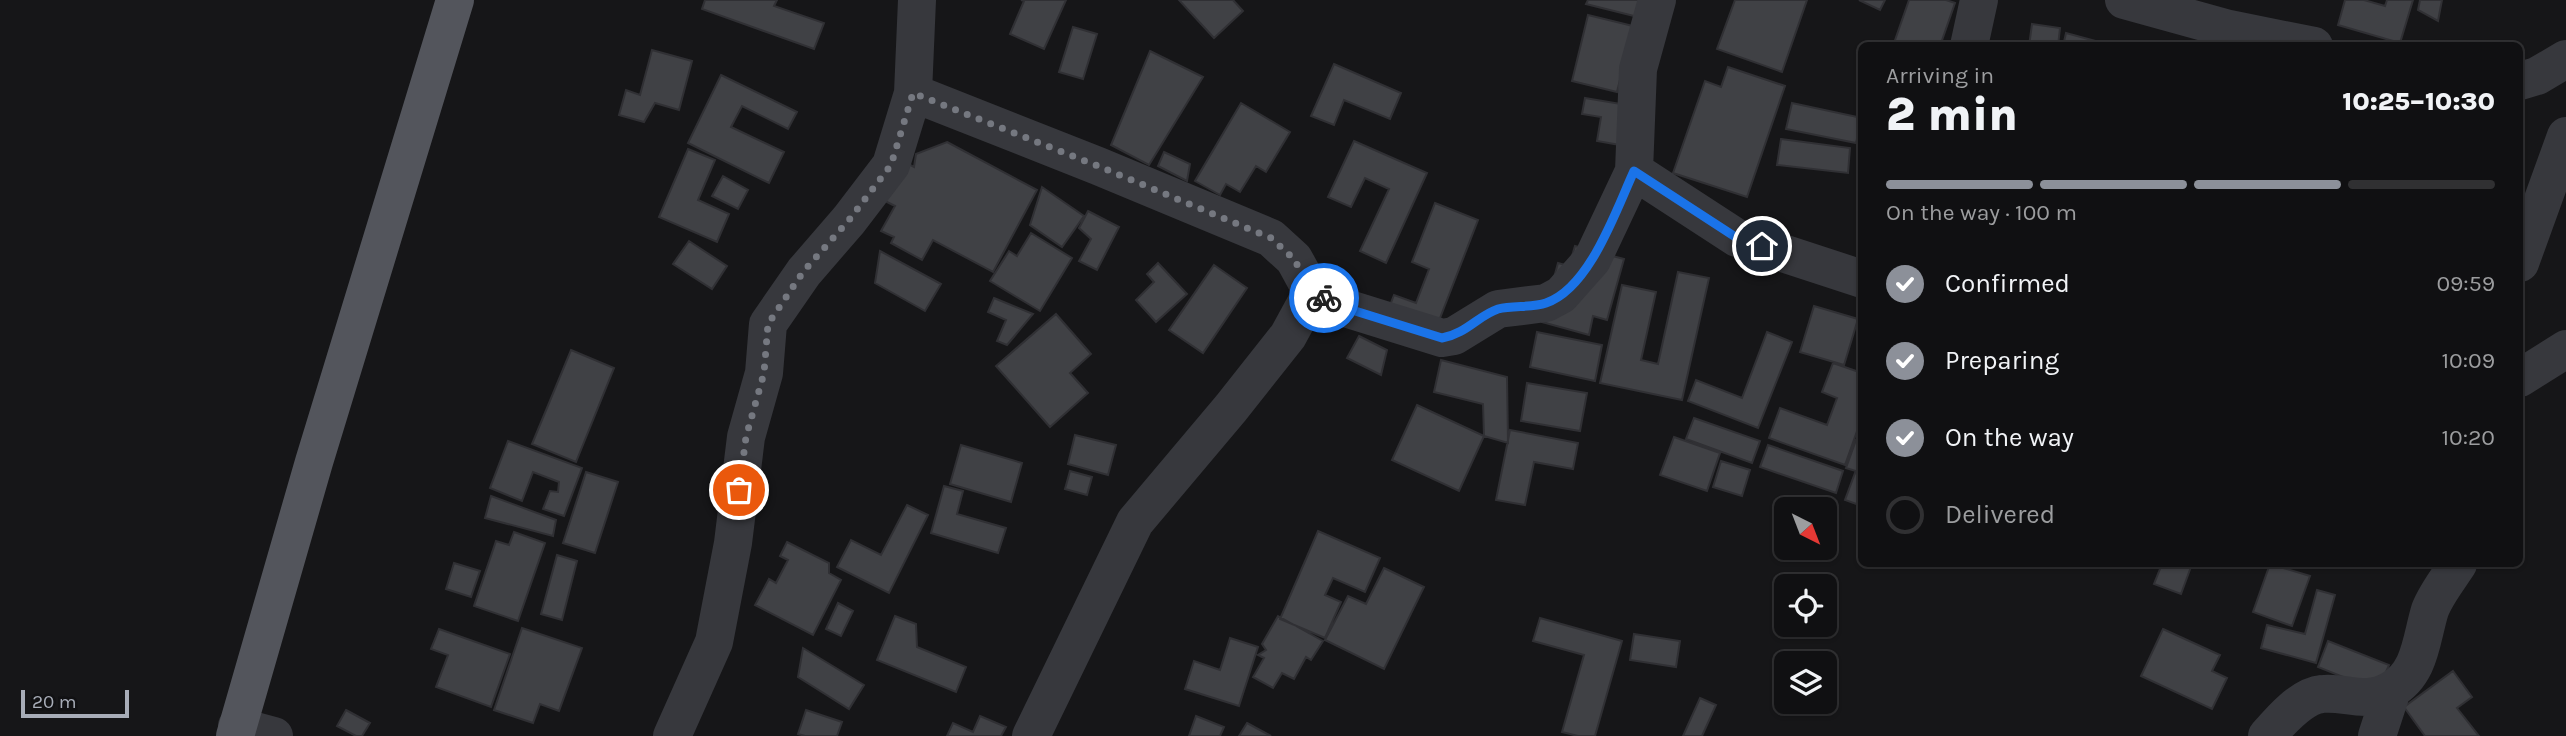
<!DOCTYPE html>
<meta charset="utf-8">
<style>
body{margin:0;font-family:Karla,sans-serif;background:#1e1e20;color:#f1f3f6;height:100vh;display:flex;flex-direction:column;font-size:26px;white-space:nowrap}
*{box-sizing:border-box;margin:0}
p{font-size:23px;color:#9c9d9f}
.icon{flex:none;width:38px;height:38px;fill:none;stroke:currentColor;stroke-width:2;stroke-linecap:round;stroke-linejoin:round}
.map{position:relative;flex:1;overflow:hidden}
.sheet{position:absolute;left:1858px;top:42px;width:665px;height:525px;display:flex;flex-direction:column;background:#101012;border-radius:10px;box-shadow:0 2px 5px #0004,0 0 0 2px #303032}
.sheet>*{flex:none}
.needle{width:46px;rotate:138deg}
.buttons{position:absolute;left:1774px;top:497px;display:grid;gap:14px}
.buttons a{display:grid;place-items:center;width:63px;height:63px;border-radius:10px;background:#101012;box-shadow:0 2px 5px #0004,0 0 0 2px #303032;font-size:35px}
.scale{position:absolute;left:21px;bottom:18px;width:108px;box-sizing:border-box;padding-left:7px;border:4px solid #a8adb8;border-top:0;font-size:19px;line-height:24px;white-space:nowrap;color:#a8adb8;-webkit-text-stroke:5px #111113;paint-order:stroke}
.pin{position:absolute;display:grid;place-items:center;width:60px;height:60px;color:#fff;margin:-30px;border:4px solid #fff;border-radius:50%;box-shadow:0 2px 7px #0007}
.courier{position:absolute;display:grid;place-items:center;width:70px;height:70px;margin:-35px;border:5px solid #1a73e8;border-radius:50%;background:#fff;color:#222;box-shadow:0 2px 9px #0007}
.headline em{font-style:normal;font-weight:800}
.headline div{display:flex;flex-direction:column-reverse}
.headline{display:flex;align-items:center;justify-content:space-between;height:119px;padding:0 28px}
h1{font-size:46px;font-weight:800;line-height:52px}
.bar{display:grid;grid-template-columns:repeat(4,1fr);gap:10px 7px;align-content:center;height:84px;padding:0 28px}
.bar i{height:9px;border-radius:5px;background:#303032}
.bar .active{background:#8c9099}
.bar p{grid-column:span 4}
ol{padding:0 28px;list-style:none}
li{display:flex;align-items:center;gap:21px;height:77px}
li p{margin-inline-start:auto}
li .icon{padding:7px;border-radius:50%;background:#8c9099;color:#fff;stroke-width:4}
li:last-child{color:#9c9d9f}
li i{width:38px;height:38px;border:4px solid #303032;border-radius:50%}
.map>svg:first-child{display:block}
</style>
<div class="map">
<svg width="2566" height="736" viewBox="0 0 2566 736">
<rect width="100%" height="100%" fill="#161618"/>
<path fill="#404145" stroke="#303034" stroke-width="2" d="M705,0H777L774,6L824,23L814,49L702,9Z
M1021,0H1066L1044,49L1010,34L1024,1Z
M1179,0H1233L1243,11L1214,38Z
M1588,0H1643L1638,17L1586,4Z
M1735,0H1807L1782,72L1717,49Z
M1859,0H1885L1880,10Z
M1909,0H1946L1955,3L1940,46H1893Z
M2345,0H2364L2385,6L2387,0H2413L2400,43L2338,25Z
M2420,0H2442L2438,21L2418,10Z
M1588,15L1633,26L1617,92L1572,81Z
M2032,24L2060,28L2058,46H2029Z
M1073,27L1097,34L1083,79L1059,72Z
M2066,33L2114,46H2063Z
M652,50L692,61L679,110L655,103L644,122L619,115L626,90L640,95Z
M1150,51L1203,77L1149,165L1111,145Z
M1334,64L1401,93L1390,119L1344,100L1334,125L1311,116Z
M1728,67L1785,86L1747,197L1673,173L1705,81L1721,87Z
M721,75L797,112L788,129L742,106L731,127L784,152L769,183L688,143Z
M1585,98L1627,105L1620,145L1597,141L1601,117L1582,114Z
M1241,103L1290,132L1266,172L1256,166L1240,192L1226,184L1220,195L1195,181Z
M1792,103L1862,118L1856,143L1786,129Z
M1781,139L1850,148L1848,173L1777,165Z
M1354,141L1427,173L1386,263L1360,251L1389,189L1365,178L1351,207L1328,197Z
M947,142L1037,190L993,272L933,240L922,260L891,243L894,237L881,231L895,206L879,198L899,159L914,167L916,154Z
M688,149L715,160L698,200L729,214L717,242L659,217Z
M1164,152L1190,164L1187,181L1158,166Z
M723,176L748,190L738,209L712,196Z
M1042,187L1084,216L1062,247L1030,225Z
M1435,203L1478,220L1435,331L1387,313L1394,295L1416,303L1429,269L1412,262Z
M1088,211L1119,227L1097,270L1079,261L1091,239L1079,228Z
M1031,233L1072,258L1040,311L990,281L1009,251L1017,256Z
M689,241L727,266L712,289L673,264Z
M1575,246L1624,259L1607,320L1593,316L1589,335L1542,322L1558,263L1569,266Z
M880,251L941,284L925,311L875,283Z
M1158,263L1187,294L1156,322L1136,300L1154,282L1147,274Z
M1214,265L1247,288L1203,353L1169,330Z
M1678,272L1709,278L1682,400L1600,383L1622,285L1656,292L1641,360L1658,364Z
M994,298L1033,314L1007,345L997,341L1006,320L988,312Z
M1814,306L1858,319L1844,365L1800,352Z
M1056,314L1091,354L1070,373L1088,393L1050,427L996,366Z
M1537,332L1602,345L1595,381L1530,367Z
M1767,332L1792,342L1758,428L1688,401L1696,380L1742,398Z
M1359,336L1387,350L1381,375L1347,358Z
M571,350L614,368L576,462L532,444Z
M1441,360L1507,377L1508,443L1484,436L1483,404L1434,392Z
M1833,363L1862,373V417L1845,465L1769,438L1780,408L1827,425L1837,398L1822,392Z
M1527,383L1587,393L1580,431L1521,421Z
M1417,405L1484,436L1459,491L1392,460Z
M1694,418L1760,441L1752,463L1686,439Z
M1510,430L1578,443L1573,469L1534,462L1525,505L1496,500Z
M1075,435L1116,445L1108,475L1068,464Z
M1674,437L1720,453L1707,491L1660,475Z
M1856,440L1862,442V473L1846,468Z
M508,441L582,468L564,516L543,509L550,491L558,492L559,482L533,472L522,501L490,488Z
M961,445L1022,463L1011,502L950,484Z
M1768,445L1843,471L1836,493L1760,467Z
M1721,461L1750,470L1742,496L1713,487Z
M1070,471L1092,477L1087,495L1065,489Z
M586,472L618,482L595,553L563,543Z
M1855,473L1862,475V506L1845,500Z
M944,486L963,491L957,514L1006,528L998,553L931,533Z
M491,496L556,520L553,536L485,518Z
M907,505L928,515L889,593L837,567L851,540L881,555Z
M1318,531L1380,558L1365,592L1333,578L1325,595L1341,602L1325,638L1280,619Z
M514,532L545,543L518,621L474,606L496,541L509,545Z
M787,542L829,563V573L841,580L813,635L755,605L769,579L776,583L788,560L780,556Z
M557,555L577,561L562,620L541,614Z
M454,563L480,571L471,597L446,589Z
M2162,564H2192L2181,594L2154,584Z
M2270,564L2310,576L2292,626L2253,612Z
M1384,568L1424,587L1384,669L1325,640L1348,596L1366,604Z
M2317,590L2335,595L2316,663L2261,648L2267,625L2305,634Z
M838,603L853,611L841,636L826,629Z
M895,616L916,624L917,647L966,667L956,692L877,660Z
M1278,616L1323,641L1311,660L1306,657L1294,679L1282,673L1273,688L1253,677L1264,658L1258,655L1266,650L1262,644Z
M1540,618L1622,641L1595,736H1578L1562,732L1584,655L1533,641Z
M522,628L582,648L559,711L540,704L533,723L494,710Z
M439,629L510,654L491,707L436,687L448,655L431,649Z
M2163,629L2220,655L2212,671L2227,678L2212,709L2141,676Z
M1634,634L1680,641L1676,667L1630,660Z
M1230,638L1258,647L1239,706L1185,689L1194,661L1220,670Z
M2328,641L2389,665L2378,691L2318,667Z
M803,648L864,685L849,709L798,677Z
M2453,671L2472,697L2457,708L2479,736H2425L2404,707Z
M1700,698L1716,705L1702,736H1683Z
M346,710L370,723L362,736H356L337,726Z
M806,710L842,722L837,736H805L798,734Z
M980,716L1006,727L1001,736H947L953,723L973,732Z
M1196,716L1224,727L1220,736H1189Z
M1247,723L1271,736H1239Z"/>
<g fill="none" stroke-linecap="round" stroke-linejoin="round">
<path stroke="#37383d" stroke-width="38" d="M2124,0L2229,29L2314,46
M1969,46L1979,0
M2520,81L2537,76L2566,59
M913,93L917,0
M1634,171L1737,238L1862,279
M2520,263L2566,136
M2520,378L2566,349
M237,726L274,736
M672,736L714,642L733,543L746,437L764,373L768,324L804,272L849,220L891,165L913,93L1098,166L1271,238L1294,259L1312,292L1339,306L1442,338L1454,336L1498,309L1546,303L1561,295L1592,260L1634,171L1638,69L1657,0
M1031,736L1135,522L1231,408L1288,336L1312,292
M2267,736C2280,721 2301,696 2322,694C2345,691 2365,705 2391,690C2421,673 2421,639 2430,610C2436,594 2449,578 2458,564
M2377,736L2392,690"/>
<path stroke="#53555c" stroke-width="38" d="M235,736L314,462L455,0"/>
</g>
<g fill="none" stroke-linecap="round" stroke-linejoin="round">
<path stroke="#757880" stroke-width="7" stroke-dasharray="0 12.6" d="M739,490L746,437L764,373L768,324L803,272L849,220L891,165L913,93L1098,166L1271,238L1294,259L1312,292L1324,298"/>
<path stroke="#1a73e8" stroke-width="9" d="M1324,298L1339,306L1442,338C1466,334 1479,315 1498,309C1513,305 1532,308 1546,303C1590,288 1616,210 1634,171L1737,238L1762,246"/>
</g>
</svg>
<div class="buttons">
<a><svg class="needle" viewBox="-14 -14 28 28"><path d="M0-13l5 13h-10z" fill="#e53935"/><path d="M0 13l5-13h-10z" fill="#9c9d9f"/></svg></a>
<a><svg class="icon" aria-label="locate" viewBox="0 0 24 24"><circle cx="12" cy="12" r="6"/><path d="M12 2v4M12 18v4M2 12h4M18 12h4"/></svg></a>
<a><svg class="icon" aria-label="layers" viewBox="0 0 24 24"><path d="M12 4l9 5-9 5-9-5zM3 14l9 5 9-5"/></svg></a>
</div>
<div class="scale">20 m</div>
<div class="pin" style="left:739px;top:490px;background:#ea580c"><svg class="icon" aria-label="bag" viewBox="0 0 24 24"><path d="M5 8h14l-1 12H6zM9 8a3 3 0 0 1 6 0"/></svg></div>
<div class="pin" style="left:1762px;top:246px;background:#1f2937"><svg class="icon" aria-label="home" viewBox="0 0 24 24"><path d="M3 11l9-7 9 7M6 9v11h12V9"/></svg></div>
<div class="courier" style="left:1324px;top:298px"><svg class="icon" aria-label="bike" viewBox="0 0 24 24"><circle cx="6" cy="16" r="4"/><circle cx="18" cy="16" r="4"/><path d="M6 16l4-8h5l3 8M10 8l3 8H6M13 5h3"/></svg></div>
<section class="sheet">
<div class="headline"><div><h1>2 min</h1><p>Arriving in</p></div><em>10:25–10:30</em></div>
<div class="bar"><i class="active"></i><i class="active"></i><i class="active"></i><i></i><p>On the way · 100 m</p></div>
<ol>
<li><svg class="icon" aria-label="check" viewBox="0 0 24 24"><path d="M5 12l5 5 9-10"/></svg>Confirmed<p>09:59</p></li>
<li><svg class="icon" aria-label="check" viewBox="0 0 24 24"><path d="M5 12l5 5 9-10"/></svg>Preparing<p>10:09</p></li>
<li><svg class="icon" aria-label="check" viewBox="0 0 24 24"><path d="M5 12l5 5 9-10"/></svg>On the way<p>10:20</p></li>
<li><i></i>Delivered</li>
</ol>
</section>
</div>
